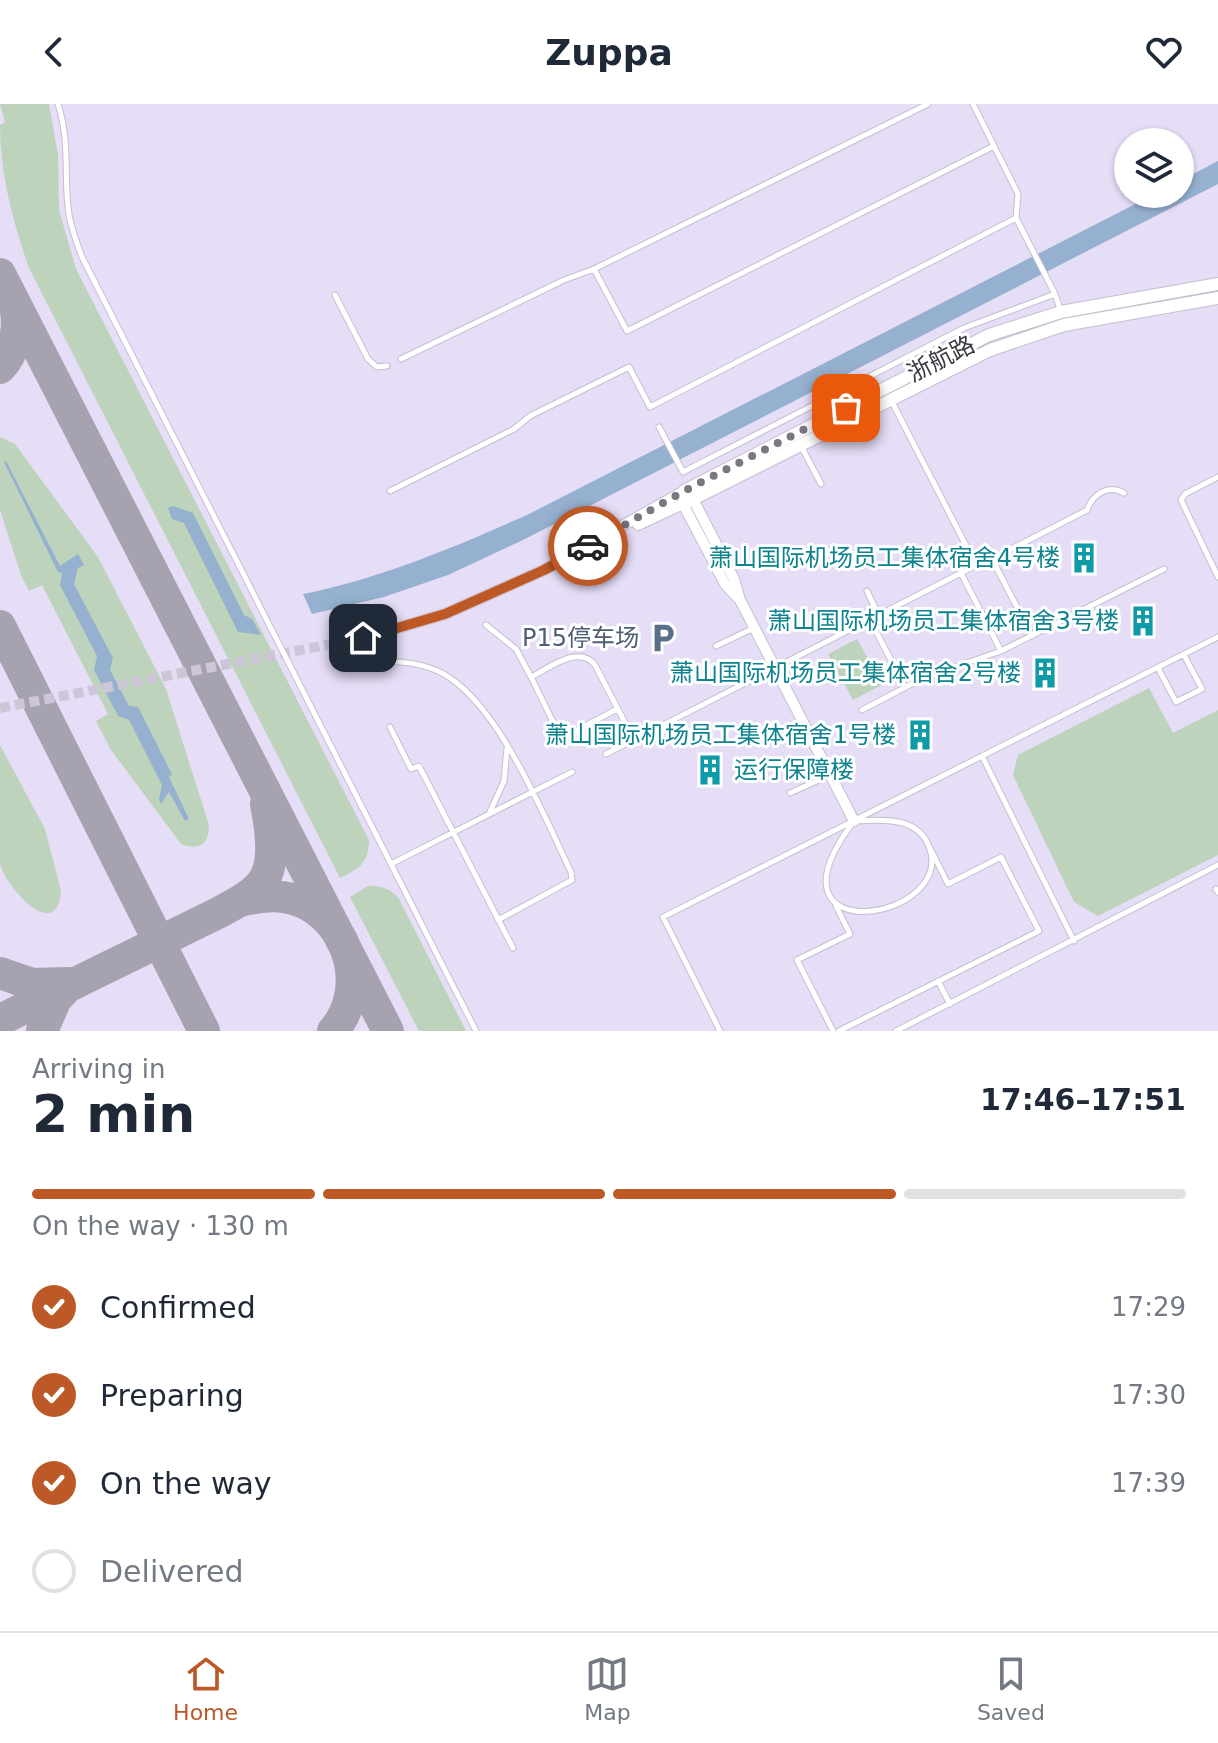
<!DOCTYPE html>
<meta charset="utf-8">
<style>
body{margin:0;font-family:"DejaVu Sans","Noto Sans SC",sans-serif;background:#f6f6f7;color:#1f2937;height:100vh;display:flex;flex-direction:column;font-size:30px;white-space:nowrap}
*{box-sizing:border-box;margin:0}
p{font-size:26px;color:#747a83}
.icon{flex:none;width:44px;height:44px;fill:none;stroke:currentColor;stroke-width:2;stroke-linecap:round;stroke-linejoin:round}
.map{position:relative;height:927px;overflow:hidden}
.side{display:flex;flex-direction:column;background:#fff;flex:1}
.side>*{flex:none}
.fabs{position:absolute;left:1114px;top:24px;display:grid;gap:16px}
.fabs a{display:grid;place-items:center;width:80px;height:80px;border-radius:50%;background:#fff;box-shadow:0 2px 6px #0004;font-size:40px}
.pin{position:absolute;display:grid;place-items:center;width:68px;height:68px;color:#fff;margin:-34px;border-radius:16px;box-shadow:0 4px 12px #0006}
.courier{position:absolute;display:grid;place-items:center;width:80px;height:80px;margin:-40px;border:6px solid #bd5827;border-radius:50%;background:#fff;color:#222;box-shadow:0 2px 10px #0007}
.headline em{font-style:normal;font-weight:700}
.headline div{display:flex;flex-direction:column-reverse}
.headline{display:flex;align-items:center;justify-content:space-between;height:136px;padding:0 32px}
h1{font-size:52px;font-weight:700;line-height:60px}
.bar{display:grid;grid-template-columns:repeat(4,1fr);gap:12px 8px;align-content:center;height:96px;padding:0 32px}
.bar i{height:10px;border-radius:6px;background:#e0e1e3}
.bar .current{background:#bd5827}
.bar p{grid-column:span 4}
ol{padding:0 32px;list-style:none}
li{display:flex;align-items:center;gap:24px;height:88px}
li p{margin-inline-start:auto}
li .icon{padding:8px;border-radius:50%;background:#bd5827;color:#fff;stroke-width:4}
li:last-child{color:#747a83}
li i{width:44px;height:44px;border:4px solid #e0e1e3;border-radius:50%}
header{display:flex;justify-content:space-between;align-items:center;height:104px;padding:0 32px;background:#fff;font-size:36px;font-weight:700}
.dock{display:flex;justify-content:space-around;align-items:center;height:112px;border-top:2px solid #e0e1e3;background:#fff;font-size:22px;color:#747a83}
.dock a{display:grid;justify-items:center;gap:4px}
.dock .current{color:#bd5827}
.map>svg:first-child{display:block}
</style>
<header><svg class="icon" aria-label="back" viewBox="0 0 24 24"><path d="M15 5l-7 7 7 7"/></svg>Zuppa<svg class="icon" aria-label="heart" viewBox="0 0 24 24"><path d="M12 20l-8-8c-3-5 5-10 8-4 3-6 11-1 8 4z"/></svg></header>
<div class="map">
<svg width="1218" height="927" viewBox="0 0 1218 927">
<rect width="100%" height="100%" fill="#f0eafc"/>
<path fill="#e6ddf6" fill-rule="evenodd" d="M0,0H1218V927H0ZM1128,38H1180V90H1128Z"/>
<path fill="#bdd3bb" d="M0,0H49L58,51L59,106L76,165L369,736C369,759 359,765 340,774L29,164C13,118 0,70 0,21L5,18Z
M0,333L15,340L98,453L166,585L208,718C212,738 199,748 181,740L111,646L96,617L108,610L42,481L29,487L21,471L0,406Z
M857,535L882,581L853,596L828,550Z
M1149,584L1173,629L1218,606V751L1098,812L1074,798L1013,671L1018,651Z
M0,641L45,725L61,787C57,841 5,782 0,760C0,751 0,738 0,729C0,699 0,670 0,641Z
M368,782C382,782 390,784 399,795L466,927H419L350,793Z"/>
<path fill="#96b1d0" d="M1218,57V80L523,436L448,471L384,493L312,510L303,490C382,474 455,443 529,410L1155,90H1180V77Z
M6,357L60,462L78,450L84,461L78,464L74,480L113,554L110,566L129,602L138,603L172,670L169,673L189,715L185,717L169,688L161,700L159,695L162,681L129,616L118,612L94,566L97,552L60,481L62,469L58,468L4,358Z
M173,402L193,409L244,511L252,515L261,531L238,528L184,419L172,415L168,404Z"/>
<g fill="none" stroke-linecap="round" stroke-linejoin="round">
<path stroke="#a6a2b0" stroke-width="32" d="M0,170L388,927
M0,264C15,249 20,223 15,202
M0,522L204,927
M240,797C254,794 268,791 283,793C345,802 373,881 333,927
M0,869L32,880L68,879
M0,916L220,808C236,799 258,789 266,772C275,753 270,720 266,700
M42,927L56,895L69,881"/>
<path stroke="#ccc6d6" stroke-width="10" stroke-dasharray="10 5" stroke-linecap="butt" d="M0,604L363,534"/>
<g stroke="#c5bfd0" stroke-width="7">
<path id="service" d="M58,0C71,41 63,72 69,111C72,126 77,140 82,153L476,927
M973,0L1018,90L1016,114
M594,165L627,227L994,42
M335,191L368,255L377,263L387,262
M401,255L564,176L594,165L928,0
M892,298L976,461L992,455L1032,532
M659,323L683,368L964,224L1055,190
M801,342L821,380
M1218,373L1185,390L1181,396L1218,473
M390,387L514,325L530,312L629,263L650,303L1016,114L1055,190L1061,208
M992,455L1087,406C1093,390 1108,380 1124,389
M976,461L961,469L1001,547
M867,487L878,510
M869,514L905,583
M486,521L516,545L531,573
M716,542L754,524
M360,558C387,557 415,556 440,568C497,596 543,710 571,768L572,776L498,816
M1158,564L1176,598L1202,585L1184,551
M617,605L570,630L557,626L531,573C549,564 579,540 595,561L634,636
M862,606L923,574L1001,547L1164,465
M390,623L411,665L419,662L513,844
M606,650L961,469
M983,654L1074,837
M790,689L830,671
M489,710L504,677L507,644
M854,717C879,716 914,712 927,738C966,816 752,852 854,717Z
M391,760L572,668
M1216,785L1218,788
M938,877L950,900
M720,927L663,813L1218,533
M833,927L797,856L850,830L836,802
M839,927L1039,827L1001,753L948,780L929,742
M896,927L1218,761"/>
</g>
<g stroke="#c5bfd0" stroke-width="12">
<path id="minor" d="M688,391L693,395L734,475L740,496L854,717
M684,393L683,400L725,480L738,494
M638,421L683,400
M363,534L445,510L544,466L684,387"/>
</g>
<g stroke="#c5bfd0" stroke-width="14">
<path id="tertiary" d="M684,387L989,231L1061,208L1218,180
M683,400L990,246L1064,221L1218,194"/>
</g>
<use href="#service" stroke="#fff" stroke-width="5"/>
<use href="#minor" stroke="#fff" stroke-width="10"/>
<use href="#tertiary" stroke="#fff" stroke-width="12"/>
</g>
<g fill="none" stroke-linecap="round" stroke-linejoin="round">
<path stroke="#7a7682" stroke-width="8" stroke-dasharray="0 14.4" d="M588,442L684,387L846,304"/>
<path stroke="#bd5827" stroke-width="10" d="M363,534L445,510L544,466L588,442"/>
</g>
<defs>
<g id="building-bare" transform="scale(2.4)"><path d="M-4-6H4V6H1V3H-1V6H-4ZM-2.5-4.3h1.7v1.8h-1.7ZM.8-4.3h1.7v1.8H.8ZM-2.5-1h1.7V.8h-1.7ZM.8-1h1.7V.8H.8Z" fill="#0f9aa8" stroke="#fff" stroke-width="2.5" paint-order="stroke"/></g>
<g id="parking-bare" transform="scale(2.4)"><path d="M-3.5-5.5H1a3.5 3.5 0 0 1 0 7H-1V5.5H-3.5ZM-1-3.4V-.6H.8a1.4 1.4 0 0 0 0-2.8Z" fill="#5c6f8a" stroke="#fff" stroke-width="2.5" paint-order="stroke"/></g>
</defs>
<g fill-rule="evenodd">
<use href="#building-bare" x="1084" y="454"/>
<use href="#building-bare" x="1143" y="517"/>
<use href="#parking-bare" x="663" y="534"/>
<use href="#building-bare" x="1045" y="569"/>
<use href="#building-bare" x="920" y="631"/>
<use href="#building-bare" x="710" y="666"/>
</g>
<g text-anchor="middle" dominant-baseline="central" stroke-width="6" stroke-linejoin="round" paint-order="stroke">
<g font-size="24" fill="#3b3840" stroke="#fff">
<text transform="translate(941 255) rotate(-27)">浙航路</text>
</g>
<g font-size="24" fill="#0d838f" stroke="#fff" text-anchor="end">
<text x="1060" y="454">萧山国际机场员工集体宿舍4号楼</text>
<text x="1119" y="517">萧山国际机场员工集体宿舍3号楼</text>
<text x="1021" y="569">萧山国际机场员工集体宿舍2号楼</text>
<text x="896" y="631">萧山国际机场员工集体宿舍1号楼</text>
<text x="734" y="666" text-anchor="start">运行保障楼</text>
</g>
<g font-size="24" fill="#4e5e75" stroke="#fff" text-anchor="end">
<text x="639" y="534">P15停车场</text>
</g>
</g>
</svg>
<div class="fabs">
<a><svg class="icon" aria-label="layers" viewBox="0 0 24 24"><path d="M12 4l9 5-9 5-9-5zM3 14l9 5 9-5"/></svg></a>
</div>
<div class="pin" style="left:846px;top:304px;background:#ea580c"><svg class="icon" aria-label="bag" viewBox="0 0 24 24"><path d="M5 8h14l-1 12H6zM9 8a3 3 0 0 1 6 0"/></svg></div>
<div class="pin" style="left:363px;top:534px;background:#1f2937"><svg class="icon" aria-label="home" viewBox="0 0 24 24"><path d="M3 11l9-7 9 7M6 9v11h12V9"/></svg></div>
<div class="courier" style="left:588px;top:442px"><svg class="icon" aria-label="car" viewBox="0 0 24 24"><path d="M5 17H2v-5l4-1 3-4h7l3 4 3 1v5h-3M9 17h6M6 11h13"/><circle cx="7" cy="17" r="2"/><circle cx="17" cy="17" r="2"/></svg></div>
</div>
<section class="side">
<div class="headline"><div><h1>2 min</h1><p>Arriving in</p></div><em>17:46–17:51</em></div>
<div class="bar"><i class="current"></i><i class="current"></i><i class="current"></i><i></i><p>On the way · 130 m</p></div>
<ol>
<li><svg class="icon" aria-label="check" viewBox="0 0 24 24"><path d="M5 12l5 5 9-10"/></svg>Confirmed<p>17:29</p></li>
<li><svg class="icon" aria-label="check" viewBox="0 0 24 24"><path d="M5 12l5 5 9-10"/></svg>Preparing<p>17:30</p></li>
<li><svg class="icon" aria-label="check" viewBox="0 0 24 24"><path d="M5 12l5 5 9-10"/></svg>On the way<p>17:39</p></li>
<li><i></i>Delivered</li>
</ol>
</section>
<nav class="dock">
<a class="current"><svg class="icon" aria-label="home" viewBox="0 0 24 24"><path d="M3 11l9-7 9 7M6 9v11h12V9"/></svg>Home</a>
<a><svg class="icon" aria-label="map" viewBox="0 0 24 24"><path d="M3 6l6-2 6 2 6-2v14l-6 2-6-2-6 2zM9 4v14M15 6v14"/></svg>Map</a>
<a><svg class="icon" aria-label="saved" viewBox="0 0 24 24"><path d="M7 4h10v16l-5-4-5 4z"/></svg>Saved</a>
</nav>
